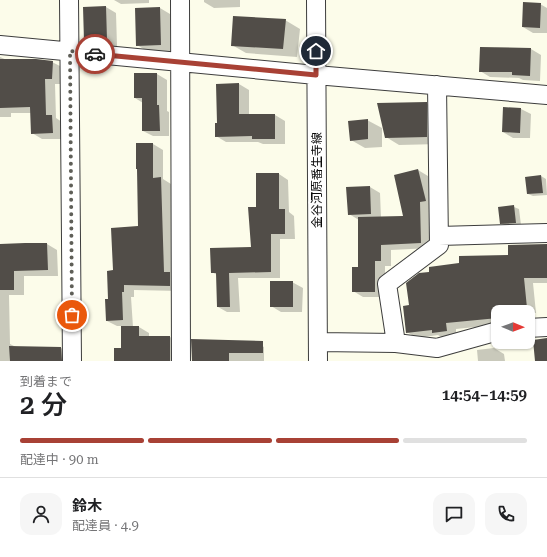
<!DOCTYPE html>
<html lang="ja">
<meta charset="utf-8">
<style>
body{margin:0;font-family:"Roboto Serif","Noto Sans JP",serif;background:#f6f6f6;color:#202124;height:100vh;display:flex;flex-direction:column;font-size:15px;white-space:nowrap}
*{box-sizing:border-box;margin:0}
p{font-size:13px;color:#757577}
.icon{flex:none;width:22px;height:22px;fill:none;stroke:currentColor;stroke-width:2;stroke-linecap:round;stroke-linejoin:round}
.map{position:relative;height:361px;overflow:hidden}
.side{display:flex;flex-direction:column;background:#fff;flex:1}
.side>*{flex:none}
.needle{width:26px;rotate:91deg}
.controls{position:absolute;left:491px;top:305px;display:grid;gap:8px}
.controls a{display:grid;place-items:center;width:44px;height:44px;border-radius:8px;background:#fff;box-shadow:0 1px 3px #0004;font-size:20px}
.pin{position:absolute;display:grid;place-items:center;width:34px;height:34px;color:#fff;margin:-17px;border:2px solid #fff;border-radius:50%;box-shadow:0 1px 4px #0007}
.courier{position:absolute;display:grid;place-items:center;width:40px;height:40px;margin:-20px;border:3px solid #a84135;border-radius:50%;background:#fff;color:#222;box-shadow:0 1px 5px #0007}
.headline em{font-style:normal;font-weight:600}
.headline div{display:flex;flex-direction:column-reverse}
.headline{display:flex;align-items:center;justify-content:space-between;height:68px;padding:0 20px}
h1{font-size:26px;font-weight:600;line-height:30px}
.bar{display:grid;grid-template-columns:repeat(4,1fr);gap:6px 4px;align-content:center;height:48px;padding:0 20px}
.bar i{height:5px;border-radius:3px;background:#e0e0e0}
.bar .active{background:#a84135}
.bar p{grid-column:span 4}
.line{display:flex;align-items:center;gap:10px;padding:0 20px;border-top:1px solid #e0e0e0}
.line div{flex:1}
.round{display:grid;place-items:center;flex:none;width:42px;height:42px;border-radius:12px;background:#f6f6f6}
.map>svg:first-child{display:block}
</style>
<div class="map">
<svg width="547" height="361" viewBox="0 0 547 361">
<rect width="100%" height="100%" fill="#fcfcea"/>
<path fill="#0003" d="M114,0H149V3L121,4Z
M204,0H240V7L214,8L204,2Z
M540,4L547,8V33H533L523,27Z
M106,7L116,13L117,46H95L85,40Z
M160,8L170,14V51H147L137,45Z
M285,20L300,29L297,57L246,53L232,45Z
M531,49L541,55L540,81L523,80L519,78L490,77L480,71Z
M0,57L7,60L52,62L62,67V84H55L56,118L62,122L63,139H42L32,133L31,113H11V117H0Z
M157,74L167,80V111L169,112V136H153L143,131V103L135,98Z
M239,84L249,90V115H275L285,121V144H263L258,142H226L216,136L218,124Z
M426,103L439,111L440,144L399,145L386,137Z
M521,109L531,114L530,138H513L503,132Z
M367,120L382,128V147L365,148L351,140Z
M153,144L163,150V179L171,184L174,275L180,291L134,290V297H131L133,327H139L149,333V337H170L180,343V361H116L122,349V326H117L107,321L109,300L114,271L140,227Z
M418,170L428,176L435,206L431,248L391,250V266H385V297H363L353,291L359,268V220L349,214L370,187L380,193L381,218L405,217Z
M279,174L288,180L289,212L294,216L295,239H280V278H238L240,312H227L218,307L217,275L212,272L252,248L257,208Z
M541,176L546,179L547,195L533,196L528,194L526,177Z
M514,207L519,209L521,225L506,226L501,223Z
M47,244L57,250L58,276H24V295H9L10,344L16,347L61,348L71,354L72,361H0V245Z
M547,245V283H533L536,313L498,312V326L495,325L456,329V337L443,338L438,335L417,338L407,332L410,306L510,256Z
M292,282L303,288L302,312H281L271,306Z
M254,341L264,347V361H192Z
M494,348L504,354L505,361H478L477,350Z"/>
<path fill="#514d48" d="M523,2L541,3L540,28L522,27Z
M106,6L107,40L84,41L83,7Z
M160,7L161,45L136,46L135,8Z
M233,16L286,19L283,49L231,46Z
M480,47L531,48L530,76L512,75V72H479Z
M0,59H36L53,61L52,79H45L46,115H52L53,133L31,134L30,107L0,108Z
M134,73H157V105H159L160,131H142V98H134Z
M239,83V114H275V139H252V136L215,137V123H217L216,84Z
M427,102V137L385,138L377,103Z
M503,107L521,108L520,133L502,132Z
M368,119V139L350,141L348,121Z
M136,143H153V178L161,177L164,272H170V286L124,285V292H122L123,320L106,321L105,299H108L107,271L113,270L111,228L138,226L137,169H136Z
M418,169L426,201L420,202L421,243L381,245V261H375V292H352V267H358V217L403,216L394,175Z
M256,173H279V209H285V234H271V272L229,273L230,307H217L216,273H211L210,248L251,247L248,207H256Z
M541,175L543,193L527,194L525,177Z
M370,186L371,214L348,215L346,187Z
M514,205L516,223L500,224L498,207Z
M25,243H47L48,270L14,271V290H0V244Z
M547,244V278H524L527,308L503,310L504,312H498V318L446,323L447,331L432,333V330L406,333L403,306L409,305L406,283L419,273L429,272V267L459,263V256L508,255V245Z
M270,281H293V307H270Z
M121,326H139V336H170V361H114V348H121Z
M547,338V361H535L533,340Z
M191,339L263,341V353H229V361H192Z
M9,346L61,347L62,361H10Z"/>
<g fill="none" stroke-linecap="round" stroke-linejoin="round">
<g stroke="#3d3d3d" stroke-width="20">
<path id="minor" d="M69,0L72,361
M180,0L181,361
M316,0L318,361
M0,45L316,75L547,95
M439,236L547,233
M528,328L547,327
M318,342L396,343L437,348L498,331
M396,343L387,284L439,245L437,85"/>
</g>
<use href="#minor" stroke="#fff" stroke-width="18"/>
</g>
<g fill="none" stroke-linecap="round" stroke-linejoin="round">
<path stroke="#5f5f58" stroke-width="4" stroke-dasharray="0 7.2" d="M72,315L70,51L95,54"/>
<path stroke="#a84135" stroke-width="5" d="M95,54L316,75V51"/>
</g>
<g text-anchor="middle" dominant-baseline="central" stroke-width="4" stroke-linejoin="round" paint-order="stroke">
<g font-size="12" fill="#0a0a0a" stroke="#fff">
<text transform="translate(317 180) rotate(-90)">金谷河原番生寺線</text>
</g>
</g>
</svg>
<div class="controls">
<a><svg class="needle" viewBox="-14 -14 28 28"><path d="M0-13l5 13h-10z" fill="#e53935"/><path d="M0 13l5-13h-10z" fill="#757577"/></svg></a>
</div>
<div class="pin" style="left:72px;top:315px;background:#ea580c"><svg class="icon" aria-label="bag" viewBox="0 0 24 24"><path d="M5 8h14l-1 12H6zM9 8a3 3 0 0 1 6 0"/></svg></div>
<div class="pin" style="left:316px;top:51px;background:#1f2937"><svg class="icon" aria-label="home" viewBox="0 0 24 24"><path d="M3 11l9-7 9 7M6 9v11h12V9"/></svg></div>
<div class="courier" style="left:95px;top:54px"><svg class="icon" aria-label="car" viewBox="0 0 24 24"><path d="M5 17H2v-5l4-1 3-4h7l3 4 3 1v5h-3M9 17h6M6 11h13"/><circle cx="7" cy="17" r="2"/><circle cx="17" cy="17" r="2"/></svg></div>
</div>
<section class="side">
<div class="headline"><div><h1>2 分</h1><p>到着まで</p></div><em>14:54–14:59</em></div>
<div class="bar"><i class="active"></i><i class="active"></i><i class="active"></i><i></i><p>配達中 · 90 m</p></div>
<div class="line" style="height:72px"><a class="round"><svg class="icon" aria-label="person" viewBox="0 0 24 24"><circle cx="12" cy="8" r="4"/><path d="M4 21q1-7 8-7t8 7"/></svg></a><div><b>鈴木</b><p>配達員 · 4.9</p></div><a class="round"><svg class="icon" aria-label="chat" viewBox="0 0 24 24"><path d="M4 5h16v11H9l-5 4z"/></svg></a><a class="round"><svg class="icon" aria-label="phone" viewBox="0 0 24 24"><path d="M5 4h4l2 5-3 2q2 4 5 5l2-3 5 2v4C11 20 4 13 5 4z"/></svg></a></div>
</section>
